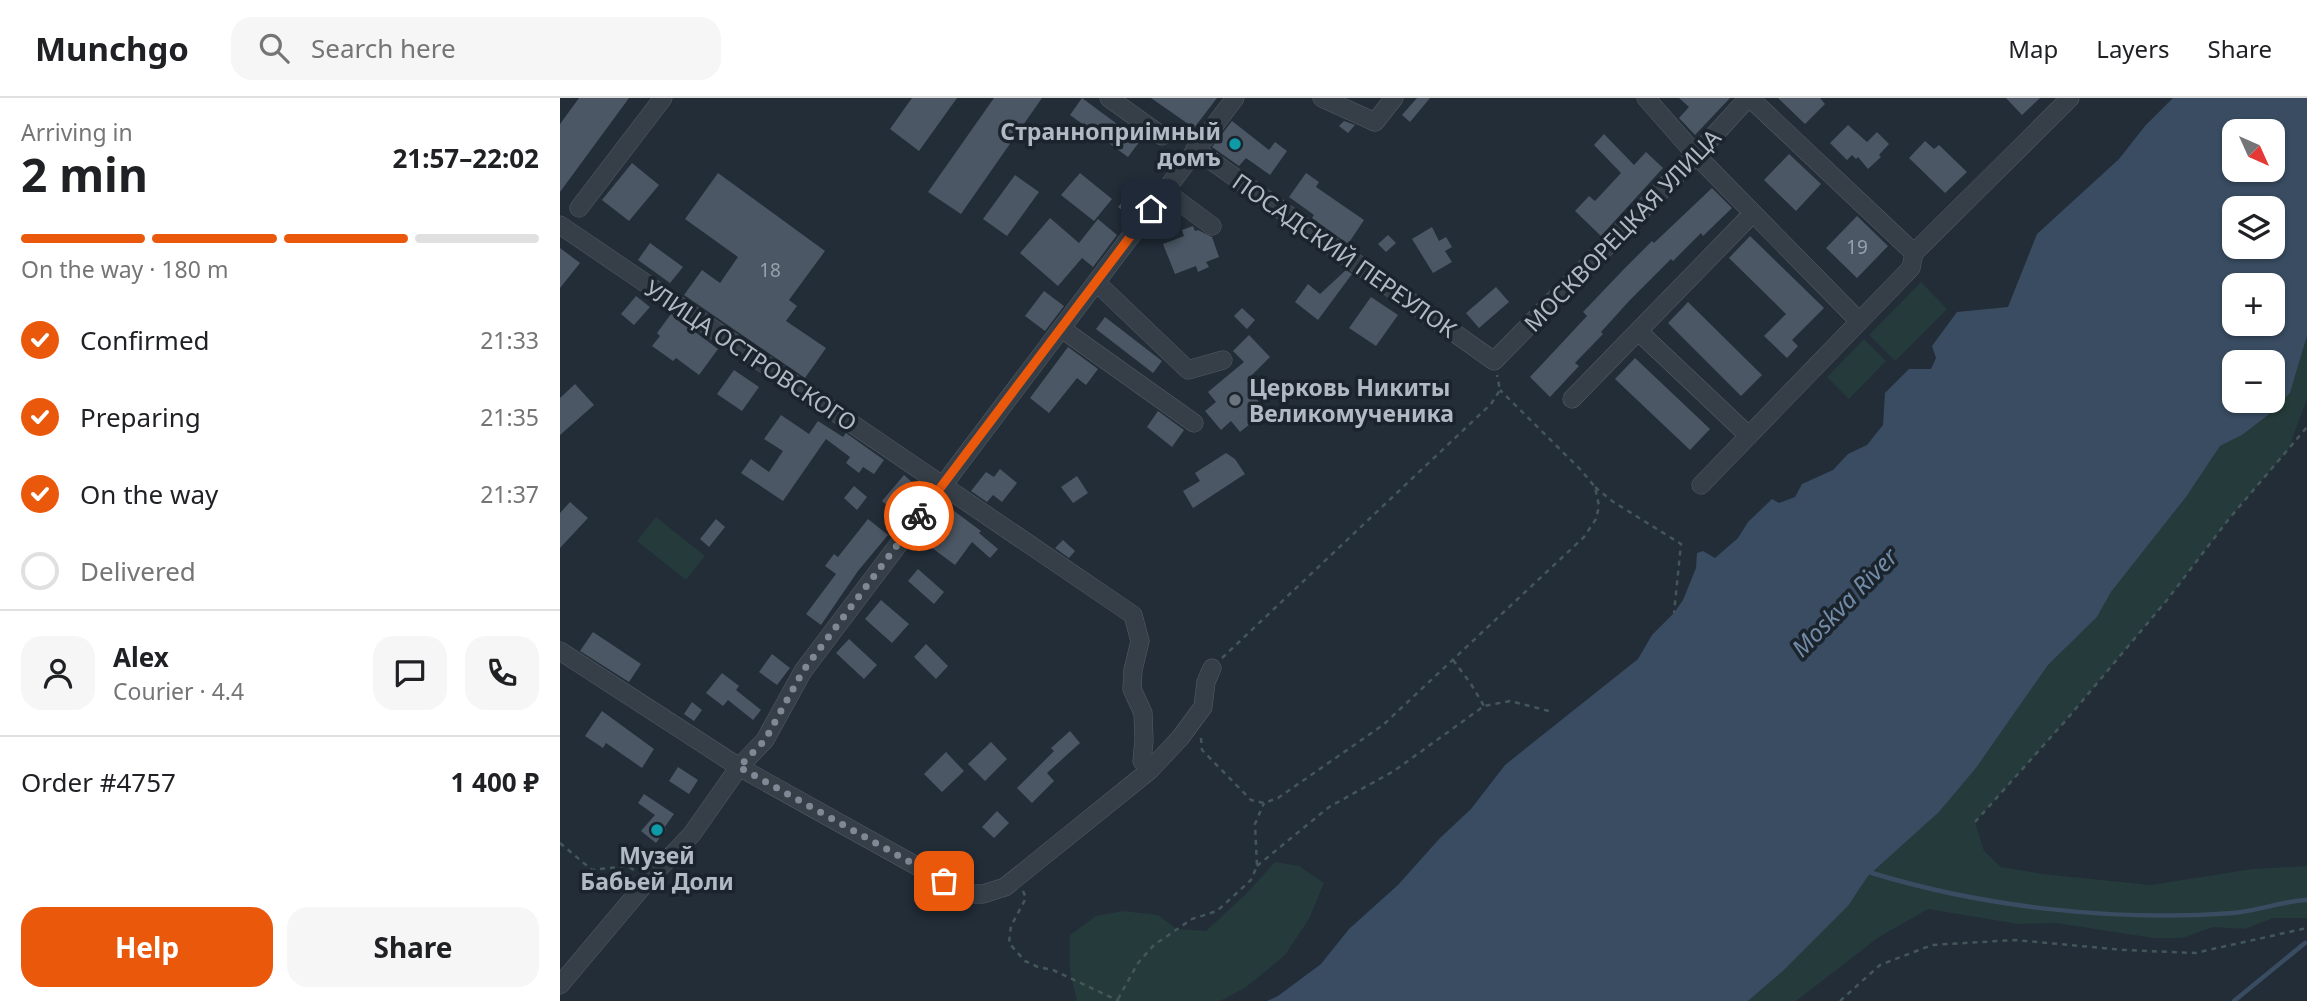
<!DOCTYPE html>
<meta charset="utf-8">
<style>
body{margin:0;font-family:"Noto Sans",sans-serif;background:#f6f6f6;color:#202124;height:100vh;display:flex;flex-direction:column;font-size:26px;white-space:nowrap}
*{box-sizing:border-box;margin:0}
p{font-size:23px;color:#757577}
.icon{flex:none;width:38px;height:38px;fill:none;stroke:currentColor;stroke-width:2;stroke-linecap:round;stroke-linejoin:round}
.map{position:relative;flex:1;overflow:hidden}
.sheet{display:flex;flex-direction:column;background:#fff;width:560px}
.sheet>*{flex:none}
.needle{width:46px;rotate:135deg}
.controls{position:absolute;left:1662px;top:21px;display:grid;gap:14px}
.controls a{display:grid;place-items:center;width:63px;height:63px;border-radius:14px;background:#fff;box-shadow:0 2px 5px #0004;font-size:35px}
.pin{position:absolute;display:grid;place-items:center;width:60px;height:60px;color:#fff;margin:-30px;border-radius:14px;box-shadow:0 4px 10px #0006}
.courier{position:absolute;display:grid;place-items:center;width:70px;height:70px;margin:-35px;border:5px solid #ea580c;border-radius:50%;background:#fff;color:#222;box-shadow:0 2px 9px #0007}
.headline em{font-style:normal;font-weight:700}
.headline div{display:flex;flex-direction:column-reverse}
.headline{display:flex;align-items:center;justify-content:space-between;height:119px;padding:0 21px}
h1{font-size:46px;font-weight:700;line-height:52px}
.bar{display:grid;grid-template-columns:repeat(4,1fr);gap:10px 7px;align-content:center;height:84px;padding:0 21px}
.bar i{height:9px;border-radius:5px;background:#e0e0e0}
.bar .on{background:#ea580c}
.bar p{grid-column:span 4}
.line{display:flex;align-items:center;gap:18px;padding:0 21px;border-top:2px solid #e0e0e0}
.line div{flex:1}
.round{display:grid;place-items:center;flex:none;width:74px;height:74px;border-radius:21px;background:#f6f6f6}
ol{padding:0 21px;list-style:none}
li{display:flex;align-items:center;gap:21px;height:77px}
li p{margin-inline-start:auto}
li .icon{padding:7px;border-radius:50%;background:#ea580c;color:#fff;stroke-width:4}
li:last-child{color:#757577}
li i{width:38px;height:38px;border:4px solid #e0e0e0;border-radius:50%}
.action{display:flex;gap:14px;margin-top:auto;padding:14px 21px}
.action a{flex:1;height:80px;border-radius:21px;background:#ea580c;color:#fff;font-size:28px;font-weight:700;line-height:80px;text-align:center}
.action a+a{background:#f6f6f6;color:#202124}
header{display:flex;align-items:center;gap:42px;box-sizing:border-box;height:98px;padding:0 35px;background:#fff;border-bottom:2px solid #e0e0e0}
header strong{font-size:33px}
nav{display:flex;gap:38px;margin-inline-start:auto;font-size:24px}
.search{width:490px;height:63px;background:#f6f6f6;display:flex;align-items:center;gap:18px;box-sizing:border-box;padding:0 24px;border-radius:21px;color:#757577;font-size:26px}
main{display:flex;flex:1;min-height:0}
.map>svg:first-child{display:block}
</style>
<header>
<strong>Munchgo</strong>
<div class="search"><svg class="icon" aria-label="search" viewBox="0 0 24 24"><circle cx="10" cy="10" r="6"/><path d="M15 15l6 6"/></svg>Search here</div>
<nav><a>Map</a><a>Layers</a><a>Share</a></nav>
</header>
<main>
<section class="sheet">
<div class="headline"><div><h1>2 min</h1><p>Arriving in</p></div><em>21:57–22:02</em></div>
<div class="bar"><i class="on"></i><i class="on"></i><i class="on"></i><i></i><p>On the way · 180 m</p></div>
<ol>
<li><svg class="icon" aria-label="check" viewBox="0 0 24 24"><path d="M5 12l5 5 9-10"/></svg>Confirmed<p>21:33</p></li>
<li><svg class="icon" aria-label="check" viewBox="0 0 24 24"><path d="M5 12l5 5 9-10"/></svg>Preparing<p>21:35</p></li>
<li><svg class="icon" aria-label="check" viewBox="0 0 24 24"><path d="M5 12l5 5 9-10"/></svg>On the way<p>21:37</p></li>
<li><i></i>Delivered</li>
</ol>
<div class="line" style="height:126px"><a class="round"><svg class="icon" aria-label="person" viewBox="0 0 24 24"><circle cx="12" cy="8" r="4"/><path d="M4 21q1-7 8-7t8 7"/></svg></a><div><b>Alex</b><p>Courier · 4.4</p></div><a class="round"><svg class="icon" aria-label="chat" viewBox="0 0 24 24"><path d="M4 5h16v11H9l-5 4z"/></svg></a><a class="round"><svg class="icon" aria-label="phone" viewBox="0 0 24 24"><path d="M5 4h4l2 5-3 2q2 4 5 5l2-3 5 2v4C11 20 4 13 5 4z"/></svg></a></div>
<div class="line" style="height:91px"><div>Order #4757</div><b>1 400 ₽</b></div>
<div class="action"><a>Help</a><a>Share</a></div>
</section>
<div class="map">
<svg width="1747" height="903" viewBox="0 0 1747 903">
<rect width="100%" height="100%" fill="#222d38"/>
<path fill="#253a3a" d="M1361,184L1387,211L1335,263L1309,237Z
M1747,238V301L1728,352L1668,422L1607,502L1507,621L1415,724L1424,753L1441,769L1483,776L1591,787L1692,771L1747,768V820H1713L1685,831L1653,829L1622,840H1593L1496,825L1458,826L1368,811L1319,839L1236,903H1188L1223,873L1288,808L1308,778L1379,714L1416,670L1488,567L1537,519L1551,494L1626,399L1660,348L1682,337L1730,295Z
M1304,241L1326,263L1289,301L1267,279Z
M96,419L145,458L126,482L77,443Z
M715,764L739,768L764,785L749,821L725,857L685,890L660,903H517L510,874V837L536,818L563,813L598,817L617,831L646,833L687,795Z"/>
<path fill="#394c61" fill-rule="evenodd" d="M1613,0H1747V238L1730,295L1708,317L1682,337L1660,348L1626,399L1551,494L1537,519L1488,567L1416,670L1379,714L1308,778L1288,808L1223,873L1188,903H707L718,898L761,866L789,831L838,787L880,740L911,711L945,667L1078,561L1092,537L1114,515L1123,502L1136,470L1137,455L1143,453L1155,460L1178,440L1188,424L1212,401L1219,405L1235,399L1242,386L1273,372L1288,356L1307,347L1323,327L1325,295L1349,271H1371L1376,260L1372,248L1397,214L1448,209L1477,136L1559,61L1585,28ZM1675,33H1713V72H1675ZM1675,110H1713V149H1675ZM1675,187H1713V226H1675ZM1675,264H1713V303H1675Z"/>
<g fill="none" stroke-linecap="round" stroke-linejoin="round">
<path stroke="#394c61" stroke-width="4.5" d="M1312,775C1423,809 1556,824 1673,815C1698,813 1722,803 1747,802
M1674,903L1745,845"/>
</g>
<path fill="#4b5764" d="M19,0H69L0,94V26Z
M352,0H397L359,53L330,31Z
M434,0H482L401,116L368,94Z
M522,0L580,43L568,59L510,17Z
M591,0H657L634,30Z
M857,0H870L850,24L842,17Z
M1119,0H1170L1135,37L1119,20L1129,9Z
M1218,0H1260L1265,6L1245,26Z
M1446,0H1480L1462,17Z
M672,23L709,52L715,44L727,53L710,77L686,60L679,68L652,49Z
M784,23L795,27L788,35L779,28Z
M1288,27L1307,44L1317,34L1329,46L1319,57L1321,59L1308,71L1298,59L1296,61L1292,57L1287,62L1270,45Z
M1044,36L1074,67L1086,54L1103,70L1041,138L1015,113L1029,98L1035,103L1061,75L1034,47Z
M1365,43L1374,51L1379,47L1407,74L1385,95L1349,60Z
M1229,56L1261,86L1236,113L1204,82Z
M72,65L99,87L69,123L42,102Z
M158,75L265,153L229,202L237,208L226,223L266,250L245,280L124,197L142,172L160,185L178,159L125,121Z
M520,75L552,101L534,123L501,97Z
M746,75L759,84L756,89L804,122L788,146L752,120L754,117L729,99Z
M455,77L479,94L447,138L423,121Z
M1152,90L1172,110L1143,138L1141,135L1113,163L1111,161L1070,202L1041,234L1043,236L1015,265L1019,268L990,299L970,279L1027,218L1023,214L1063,172L1092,143L1094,145Z
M567,98L580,108L571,119L558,109Z
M1297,118L1328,148L1297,180L1266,150Z
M490,120L519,145L538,121L557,137L533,169L522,160L498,188L460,155Z
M633,128L635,133L638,132L652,139L659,159L646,164L649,169L638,174L636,168L615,176L603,146L624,138L622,132Z
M872,129L879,143L886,139L892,149L885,153L892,164L873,175L852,141Z
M828,137L836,145L826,154L818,146Z
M1190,138L1264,210L1232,242L1238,248L1227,260L1204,238L1226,216L1169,160Z
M90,145L123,169L110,185L78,162Z
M0,150L20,165L0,190Z
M786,172L792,176L758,222L735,204L748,186L760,196Z
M936,189L949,204L919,230L906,215Z
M484,193L504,208L485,233L465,218Z
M76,198L90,209L74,227L61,216Z
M811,199L838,217L816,248L789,230Z
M1128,204L1202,277L1181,298L1108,225Z
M682,210L695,222L687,231L674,218Z
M111,216L158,251L139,277L116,260L113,263L92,248L100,238L97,235Z
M545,219L602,263L593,275L536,231Z
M689,237L710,259L687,282L699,296L695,299L706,313L680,334L671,323L661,332L645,313L656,304L648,294L684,264L673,253Z
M508,249L538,271L526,287L517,280L489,315L470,300Z
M1075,260L1150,331L1130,352L1055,281Z
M174,272L199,289L182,313L157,296Z
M15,286L34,307L0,337V300Z
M598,313L624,332L612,349L587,329Z
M221,317L249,336L258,323L283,339L286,335L324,362L314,376L303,369L299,375L286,365L290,359L266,341L223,403L181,375L191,361L209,374L223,353L204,341Z
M666,355L675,361L685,376L633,410L623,393L640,383L635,375Z
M440,371L457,385L442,404L433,397L427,404L411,393L426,374L434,379Z
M344,377L362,393L340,418L322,403Z
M517,378L528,395L513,405L501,389Z
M294,388L307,399L297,412L284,400Z
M10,404L28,420L0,450V415Z
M390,410L421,433L419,435L438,451L430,460L412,444L395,467L364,444Z
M156,421L165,429L149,449L140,441Z
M308,421L328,437L298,473L261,527L246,516L276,476L265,468L274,456L278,459Z
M503,442L515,453L509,460L495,450Z
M358,471L384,494L374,506L348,483Z
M321,502L349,526L332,545L305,521Z
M33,534L81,566L69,584L20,553Z
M289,541L317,567L304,581L276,555Z
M366,546L388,568L376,581L354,559Z
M212,556L230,570L217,587L199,574Z
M162,575L179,588L176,592L201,612L193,622L168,602L163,608L146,595Z
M132,604L142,612L134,623L124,616Z
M42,613L94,651L82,670L46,645L43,650L25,638Z
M510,633L520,645L487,675L494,683L472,705L457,690L494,653L491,650Z
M431,644L447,661L425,683L408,666Z
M386,654L404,673L382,694L364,676Z
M118,669L138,682L129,696L109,683Z
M84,696L114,716L104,730L106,731L96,745L81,733L95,717L78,705Z
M437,713L449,725L434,740L422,729Z"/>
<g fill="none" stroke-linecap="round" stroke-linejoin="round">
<g stroke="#545c66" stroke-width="19">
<path id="minor" d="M549,0L602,38
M762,0L815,24L834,0
M1086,0L1136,57L1299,223
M1190,0L1354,155
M635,51L934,263L1136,57L1188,0
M605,93L652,128
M19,110L103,0
M0,127L573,517L580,543L573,572L572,591L583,615L584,642L582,663L590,672
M536,184L628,272L663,262
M502,231L634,325
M1078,233L1189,338
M1012,301L1193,115
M1141,387L1351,170L1354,155L1510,0
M0,553L179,669L407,796H423L445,789L590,672L620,640L643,609L646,584L652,570
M0,887L90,780L132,736L179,669L205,642L243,573L675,0"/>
</g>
<path stroke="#445758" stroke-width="2.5" stroke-dasharray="5 5" stroke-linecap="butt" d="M1035,389L1052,403L1121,446L1114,515
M662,560L931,306L940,292L937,277
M893,562L911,586L924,608
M641,640L642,652L691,702L704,705L718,700L823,627L1024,439L1036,421L1039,408L1035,389L1021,372L940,292
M1415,724L1507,621L1607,502L1668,422L1747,329
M0,745L32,772L67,768L76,773
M697,768L769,709L834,673L924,608L950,603L993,614
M463,793L466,800L451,828L449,845L465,863L478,869L493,872L559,903
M558,901L578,865L594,847L632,821L657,813L691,782L697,768L695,726L704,705
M1280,903L1320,867L1372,847L1455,842L1564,852L1635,855L1747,830"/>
<use href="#minor" stroke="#363f48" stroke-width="18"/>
</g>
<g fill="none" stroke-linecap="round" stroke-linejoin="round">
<path stroke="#7f8894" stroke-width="7" stroke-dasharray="0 12.6" d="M359,418L243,573L205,642L179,669L384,783"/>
<path stroke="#ea580c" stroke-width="9" d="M359,418L591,111"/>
</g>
<g fill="#0f9aa8" stroke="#1b242d" stroke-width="2.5">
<circle cx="675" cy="46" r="7"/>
<circle cx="97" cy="732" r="7"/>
</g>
<circle fill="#6b7280" stroke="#1b242d" stroke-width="2.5" cx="675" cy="302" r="7"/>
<g text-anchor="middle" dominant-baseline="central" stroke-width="7" stroke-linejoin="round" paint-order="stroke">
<g font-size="19" fill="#98a0ad">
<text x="1297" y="149">19</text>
<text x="210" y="172">18</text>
</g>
<g font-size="23" font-weight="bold" fill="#b1b9c5" stroke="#1b242d" text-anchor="end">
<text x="661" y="33">Странноприiмный<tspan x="661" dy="26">домъ</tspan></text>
<text x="689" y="289" text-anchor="start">Церковь Никиты<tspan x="689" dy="26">Великомученика</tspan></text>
<text x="97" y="757" text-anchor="middle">Музей<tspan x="97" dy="26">Бабьей Доли</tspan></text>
</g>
<g font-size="23" fill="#b1b9c5" stroke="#1b242d">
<text transform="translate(1062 132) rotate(-46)">МОСКВОРЕЦКАЯ УЛИЦА</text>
<text transform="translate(785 157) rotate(35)">ПОСАДСКИЙ ПЕРЕУЛОК</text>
<text transform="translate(191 257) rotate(34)">УЛИЦА ОСТРОВСКОГО</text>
</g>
<g font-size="24" font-style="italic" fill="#728ca7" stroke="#1b242d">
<text transform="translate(1284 504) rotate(-46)">Moskva River</text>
</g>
</g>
</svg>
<div class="controls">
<a><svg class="needle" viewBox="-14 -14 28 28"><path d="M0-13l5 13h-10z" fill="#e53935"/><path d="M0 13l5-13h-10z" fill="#757577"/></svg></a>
<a><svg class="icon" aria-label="layers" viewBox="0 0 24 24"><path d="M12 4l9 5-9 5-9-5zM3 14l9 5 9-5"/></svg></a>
<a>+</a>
<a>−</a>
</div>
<div class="pin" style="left:384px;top:783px;background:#ea580c"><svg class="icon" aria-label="bag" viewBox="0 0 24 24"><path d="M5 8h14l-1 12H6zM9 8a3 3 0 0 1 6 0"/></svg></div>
<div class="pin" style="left:591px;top:111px;background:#1f2937"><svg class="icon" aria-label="home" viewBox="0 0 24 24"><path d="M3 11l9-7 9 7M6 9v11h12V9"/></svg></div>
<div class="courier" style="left:359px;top:418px"><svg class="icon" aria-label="bike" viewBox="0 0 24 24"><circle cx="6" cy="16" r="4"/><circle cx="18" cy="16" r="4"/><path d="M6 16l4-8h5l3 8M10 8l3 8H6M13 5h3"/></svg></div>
</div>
</main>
